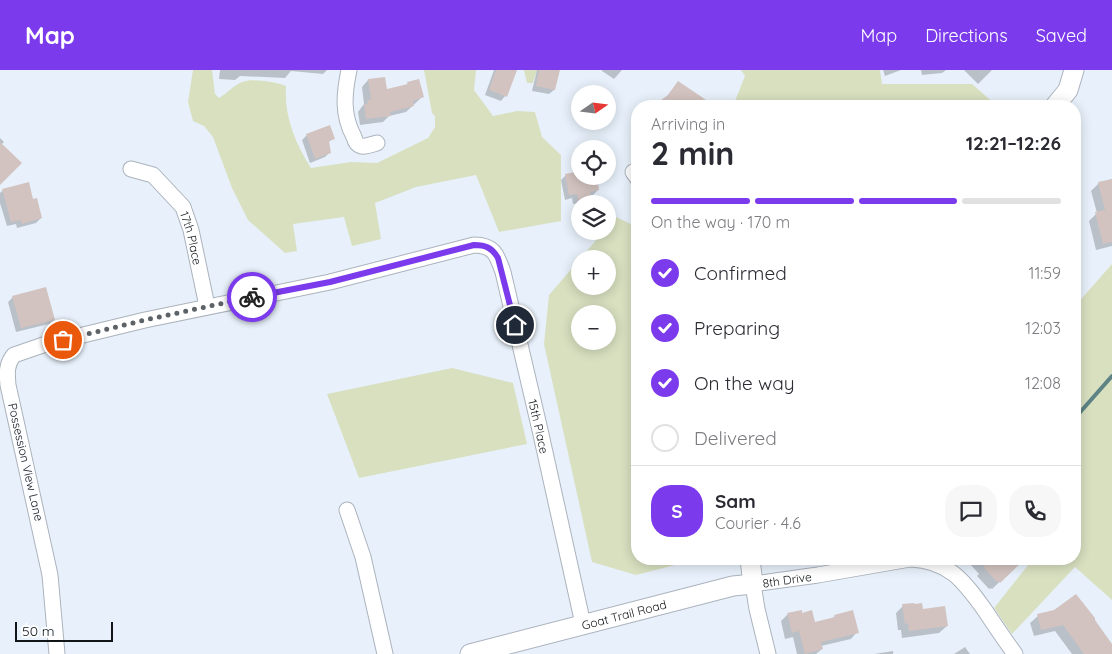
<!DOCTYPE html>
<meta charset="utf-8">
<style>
body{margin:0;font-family:Quicksand,sans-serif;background:#f7f7f7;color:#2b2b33;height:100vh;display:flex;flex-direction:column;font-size:19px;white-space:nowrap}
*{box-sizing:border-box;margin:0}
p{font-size:16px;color:#7c7c81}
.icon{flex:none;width:28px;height:28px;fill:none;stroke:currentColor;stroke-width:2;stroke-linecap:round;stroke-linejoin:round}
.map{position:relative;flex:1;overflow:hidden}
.details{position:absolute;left:631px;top:30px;width:450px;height:465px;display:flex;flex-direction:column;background:#fff;border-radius:20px;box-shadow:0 2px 12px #0003}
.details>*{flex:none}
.needle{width:32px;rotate:76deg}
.fabs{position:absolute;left:571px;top:15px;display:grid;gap:10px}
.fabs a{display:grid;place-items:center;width:45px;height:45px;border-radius:50%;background:#fff;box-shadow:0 2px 12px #0003;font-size:25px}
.scale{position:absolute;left:15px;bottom:12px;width:98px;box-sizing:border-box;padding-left:5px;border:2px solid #121518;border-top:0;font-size:14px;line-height:18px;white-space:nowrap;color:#121518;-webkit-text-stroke:4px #fbfdff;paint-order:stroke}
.pin{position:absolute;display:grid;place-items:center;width:42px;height:42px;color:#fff;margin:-21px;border:2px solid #fff;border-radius:50%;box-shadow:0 1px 5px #0007}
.courier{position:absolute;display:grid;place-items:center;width:50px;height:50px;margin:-25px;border:4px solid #7c3aed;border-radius:50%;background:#fff;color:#222;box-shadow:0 1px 6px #0007}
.head em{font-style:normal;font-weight:800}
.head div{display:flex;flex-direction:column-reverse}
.head{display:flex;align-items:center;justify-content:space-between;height:85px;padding:0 20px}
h1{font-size:32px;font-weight:800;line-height:38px}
.bar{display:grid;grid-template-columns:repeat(4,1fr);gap:8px 5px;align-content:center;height:60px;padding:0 20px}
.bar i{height:6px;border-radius:4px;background:#e1e1e2}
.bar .selected{background:#7c3aed}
.bar p{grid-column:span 4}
.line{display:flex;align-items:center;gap:12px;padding:0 20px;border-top:1px solid #e1e1e2}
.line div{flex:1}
.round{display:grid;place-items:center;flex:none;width:52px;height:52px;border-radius:20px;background:#f7f7f7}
ol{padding:0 20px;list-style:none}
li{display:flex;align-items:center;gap:15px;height:55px}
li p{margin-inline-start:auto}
li .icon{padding:5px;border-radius:50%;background:#7c3aed;color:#fff;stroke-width:4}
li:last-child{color:#7c7c81}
li i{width:28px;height:28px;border:2px solid #e1e1e2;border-radius:50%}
header{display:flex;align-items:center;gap:30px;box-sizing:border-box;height:70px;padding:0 25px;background:#7c3aed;color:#fff}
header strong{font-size:24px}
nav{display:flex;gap:28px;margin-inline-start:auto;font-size:18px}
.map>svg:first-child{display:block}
</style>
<header>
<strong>Map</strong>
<nav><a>Map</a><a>Directions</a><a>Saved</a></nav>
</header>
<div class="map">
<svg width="1112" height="584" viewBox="0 0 1112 584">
<rect width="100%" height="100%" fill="#e8f1fb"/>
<path fill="#d8e0c0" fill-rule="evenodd" d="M193,0H212L215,24L219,28C226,24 234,15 242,12C254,8 274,12 286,16C284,46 295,73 311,98L351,92L377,93L428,68L435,57V46L432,43L424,0H476L474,20L493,46L517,41L535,42L542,67L561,85V151L499,162L476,105L416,117L375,133L381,169L352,176L344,147L293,154L297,181L285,183L248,150L232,118L213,67L204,56L193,51L188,32Z
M524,0H537L533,13H527Z
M741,0H880L882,14H972L997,36H733L745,6Z
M616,147L637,157L638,489H698L636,505L592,492L544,274L549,225L580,189V216H608V189H580L604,161H608V157ZM580,244H608V271H580Z
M1112,194V530L1075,497L1012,564L994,538L1033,489H1075V236Z
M452,298L513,313L527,374L359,408L327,324Z"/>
<path fill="#0003" d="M220,0H327L323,4L291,1L285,8L240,6L235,10L219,9Z
M494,0H515L505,26L501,31L485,25Z
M537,0H558L554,20L549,24L532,21Z
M602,0H622L614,9L602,1Z
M883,0H901L885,6Z
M921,0H946L942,3L922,5Z
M964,0H992L978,14Z
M368,10L386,21L405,16L408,13L422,27L406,42L389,46L383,52L360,55L358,42L364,34L362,17Z
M678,12L705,31L701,36H666L662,33Z
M307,65L333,68L328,73L330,82L325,87L310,93L302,70Z
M0,68L4,72L1,75L0,114Z
M580,102V106L598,120L593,125H590L585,132L573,134L572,128L565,130L561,110L566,105Z
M1112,109V176L1096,180L1089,151L1097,143L1091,121L1099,113Z
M2,121L32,130L41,148L36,153L17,158L16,154L7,156L0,133V123Z
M13,227L54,250L49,254L16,262L8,232Z
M773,489H789L773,492Z
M975,489H1018L1021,492L992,519L991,518L989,519L977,506L979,504L970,494Z
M903,536L922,541L947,556L939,563L902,568L901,560H898L896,543Z
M801,541L802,544L814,553L831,549L835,546L857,562L851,569L821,576L822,579L816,584H797L793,567L785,569L781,551L787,545Z
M1054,541L1112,576V578L1107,584H1072L1055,561L1034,566L1030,553L1038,546Z
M965,577L970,584H954Z
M893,581V584H873H874Z"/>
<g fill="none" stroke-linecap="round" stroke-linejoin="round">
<path stroke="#5e8385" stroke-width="4" d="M1075,354V348L1112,306"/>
</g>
<path fill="#d2c3c0" d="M496,0H517L507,27L489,20Z
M539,0H560L555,20L536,16Z
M385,7L387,19L408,14L407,12L419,9L424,27L413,31L414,36L390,42L391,46L366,49L364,34H368L367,30L371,29L368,9Z
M678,11L715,36H653L668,25Z
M330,55L335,69L329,71L331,83L315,89L306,64Z
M0,72L22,93L0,115Z
M580,101V106H597L599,120L590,122L591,127L578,130L577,124L569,125L565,104Z
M1112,109V172L1103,174L1095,142L1105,140L1098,112Z
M29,112L33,129L37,128L42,148L22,154L21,150L11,152L2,119Z
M46,217L55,250L21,258L12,226Z
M978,489H1025L1000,513L999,511L997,512L984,498L985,496Z
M1076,524L1095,548V550L1112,574V584H1084L1063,555L1041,560L1037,544L1054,540Z
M914,533L915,534L922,533L923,539L945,536L948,556L909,561L908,553L905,554L902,534Z
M802,540V543L812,540L815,552L835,547L834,545L853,540L859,563L821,572L823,579L805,584L799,561L792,563L787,543Z"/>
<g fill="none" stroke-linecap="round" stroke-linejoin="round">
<g stroke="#abb3bd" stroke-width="17">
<g id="minor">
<path d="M349,0C344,24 342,45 354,67C355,71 357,75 361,76C366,77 373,74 377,73"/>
<path id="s1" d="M131,99L153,105L183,137L191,160L207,236"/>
<path d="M633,102L638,109"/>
<path d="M347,440L363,487L385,584"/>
<path d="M911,489C949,491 963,510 984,539C994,554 1004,569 1015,584"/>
<path id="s2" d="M57,584L50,505L8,315C7,304 6,294 14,285L46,274L145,250L330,212L474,175C494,175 497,185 503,202L540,360L583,554"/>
<path id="s3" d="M768,584L757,539L753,514L818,505L910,489"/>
</g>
</g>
<g stroke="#abb3bd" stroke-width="21">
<g id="tertiary">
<path d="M1055,36L1068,20L1074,0"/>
<path id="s4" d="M470,584L733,516L753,514L750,489"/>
</g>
</g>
<use href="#minor" stroke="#fff" stroke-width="15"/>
<use href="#tertiary" stroke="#fff" stroke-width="19"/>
</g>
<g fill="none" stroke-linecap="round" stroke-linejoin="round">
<path stroke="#5d6267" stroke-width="5" stroke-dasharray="0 9" d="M63,270L145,250L252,227"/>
<path stroke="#7c3aed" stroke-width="6" d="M252,227L330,212L474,175C486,175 492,178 498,188L515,255"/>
</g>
<g text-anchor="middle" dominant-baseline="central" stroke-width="4" stroke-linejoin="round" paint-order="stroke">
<g font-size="12" fill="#121518" stroke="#fbfdff">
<text stroke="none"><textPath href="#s1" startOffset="99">17th Place</textPath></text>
<text stroke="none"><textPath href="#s2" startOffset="981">15th Place</textPath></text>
<text transform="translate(26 392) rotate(77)">Possession View Lane</text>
<text stroke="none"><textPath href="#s3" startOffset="106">8th Drive</textPath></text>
<text stroke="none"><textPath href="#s4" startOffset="159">Goat Trail Road</textPath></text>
</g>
</g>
</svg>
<div class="fabs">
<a><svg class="needle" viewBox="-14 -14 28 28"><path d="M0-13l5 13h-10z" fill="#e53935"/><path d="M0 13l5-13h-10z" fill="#7c7c81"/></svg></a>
<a><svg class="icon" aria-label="locate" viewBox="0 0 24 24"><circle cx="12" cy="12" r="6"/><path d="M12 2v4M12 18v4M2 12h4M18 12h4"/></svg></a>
<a><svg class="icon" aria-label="layers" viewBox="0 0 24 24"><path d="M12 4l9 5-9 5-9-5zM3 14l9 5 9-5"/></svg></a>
<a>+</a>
<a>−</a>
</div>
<div class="scale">50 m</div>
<div class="pin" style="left:63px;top:270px;background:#ea580c"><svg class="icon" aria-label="bag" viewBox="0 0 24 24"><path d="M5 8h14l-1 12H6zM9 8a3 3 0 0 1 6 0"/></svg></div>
<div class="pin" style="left:515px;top:255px;background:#1f2937"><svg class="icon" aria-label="home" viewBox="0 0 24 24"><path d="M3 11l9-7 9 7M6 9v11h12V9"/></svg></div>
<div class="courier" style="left:252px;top:227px"><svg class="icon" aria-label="bike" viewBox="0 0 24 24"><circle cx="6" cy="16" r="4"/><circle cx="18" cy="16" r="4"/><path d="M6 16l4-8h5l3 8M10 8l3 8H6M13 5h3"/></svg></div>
<section class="details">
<div class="head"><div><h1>2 min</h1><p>Arriving in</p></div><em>12:21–12:26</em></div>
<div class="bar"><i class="selected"></i><i class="selected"></i><i class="selected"></i><i></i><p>On the way · 170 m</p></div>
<ol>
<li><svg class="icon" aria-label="check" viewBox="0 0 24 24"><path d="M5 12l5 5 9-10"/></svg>Confirmed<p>11:59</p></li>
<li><svg class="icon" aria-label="check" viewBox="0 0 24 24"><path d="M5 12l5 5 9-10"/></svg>Preparing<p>12:03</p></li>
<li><svg class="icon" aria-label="check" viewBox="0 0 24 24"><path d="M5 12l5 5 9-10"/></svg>On the way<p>12:08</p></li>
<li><i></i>Delivered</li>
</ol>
<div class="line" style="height:90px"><b class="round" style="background:#7c3aed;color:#fff">S</b><div><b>Sam</b><p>Courier · 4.6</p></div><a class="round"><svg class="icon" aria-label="chat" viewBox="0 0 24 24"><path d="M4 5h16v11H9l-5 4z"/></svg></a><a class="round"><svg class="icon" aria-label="phone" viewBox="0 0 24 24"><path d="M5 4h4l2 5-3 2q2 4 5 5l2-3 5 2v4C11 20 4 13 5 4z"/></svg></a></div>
</section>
</div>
